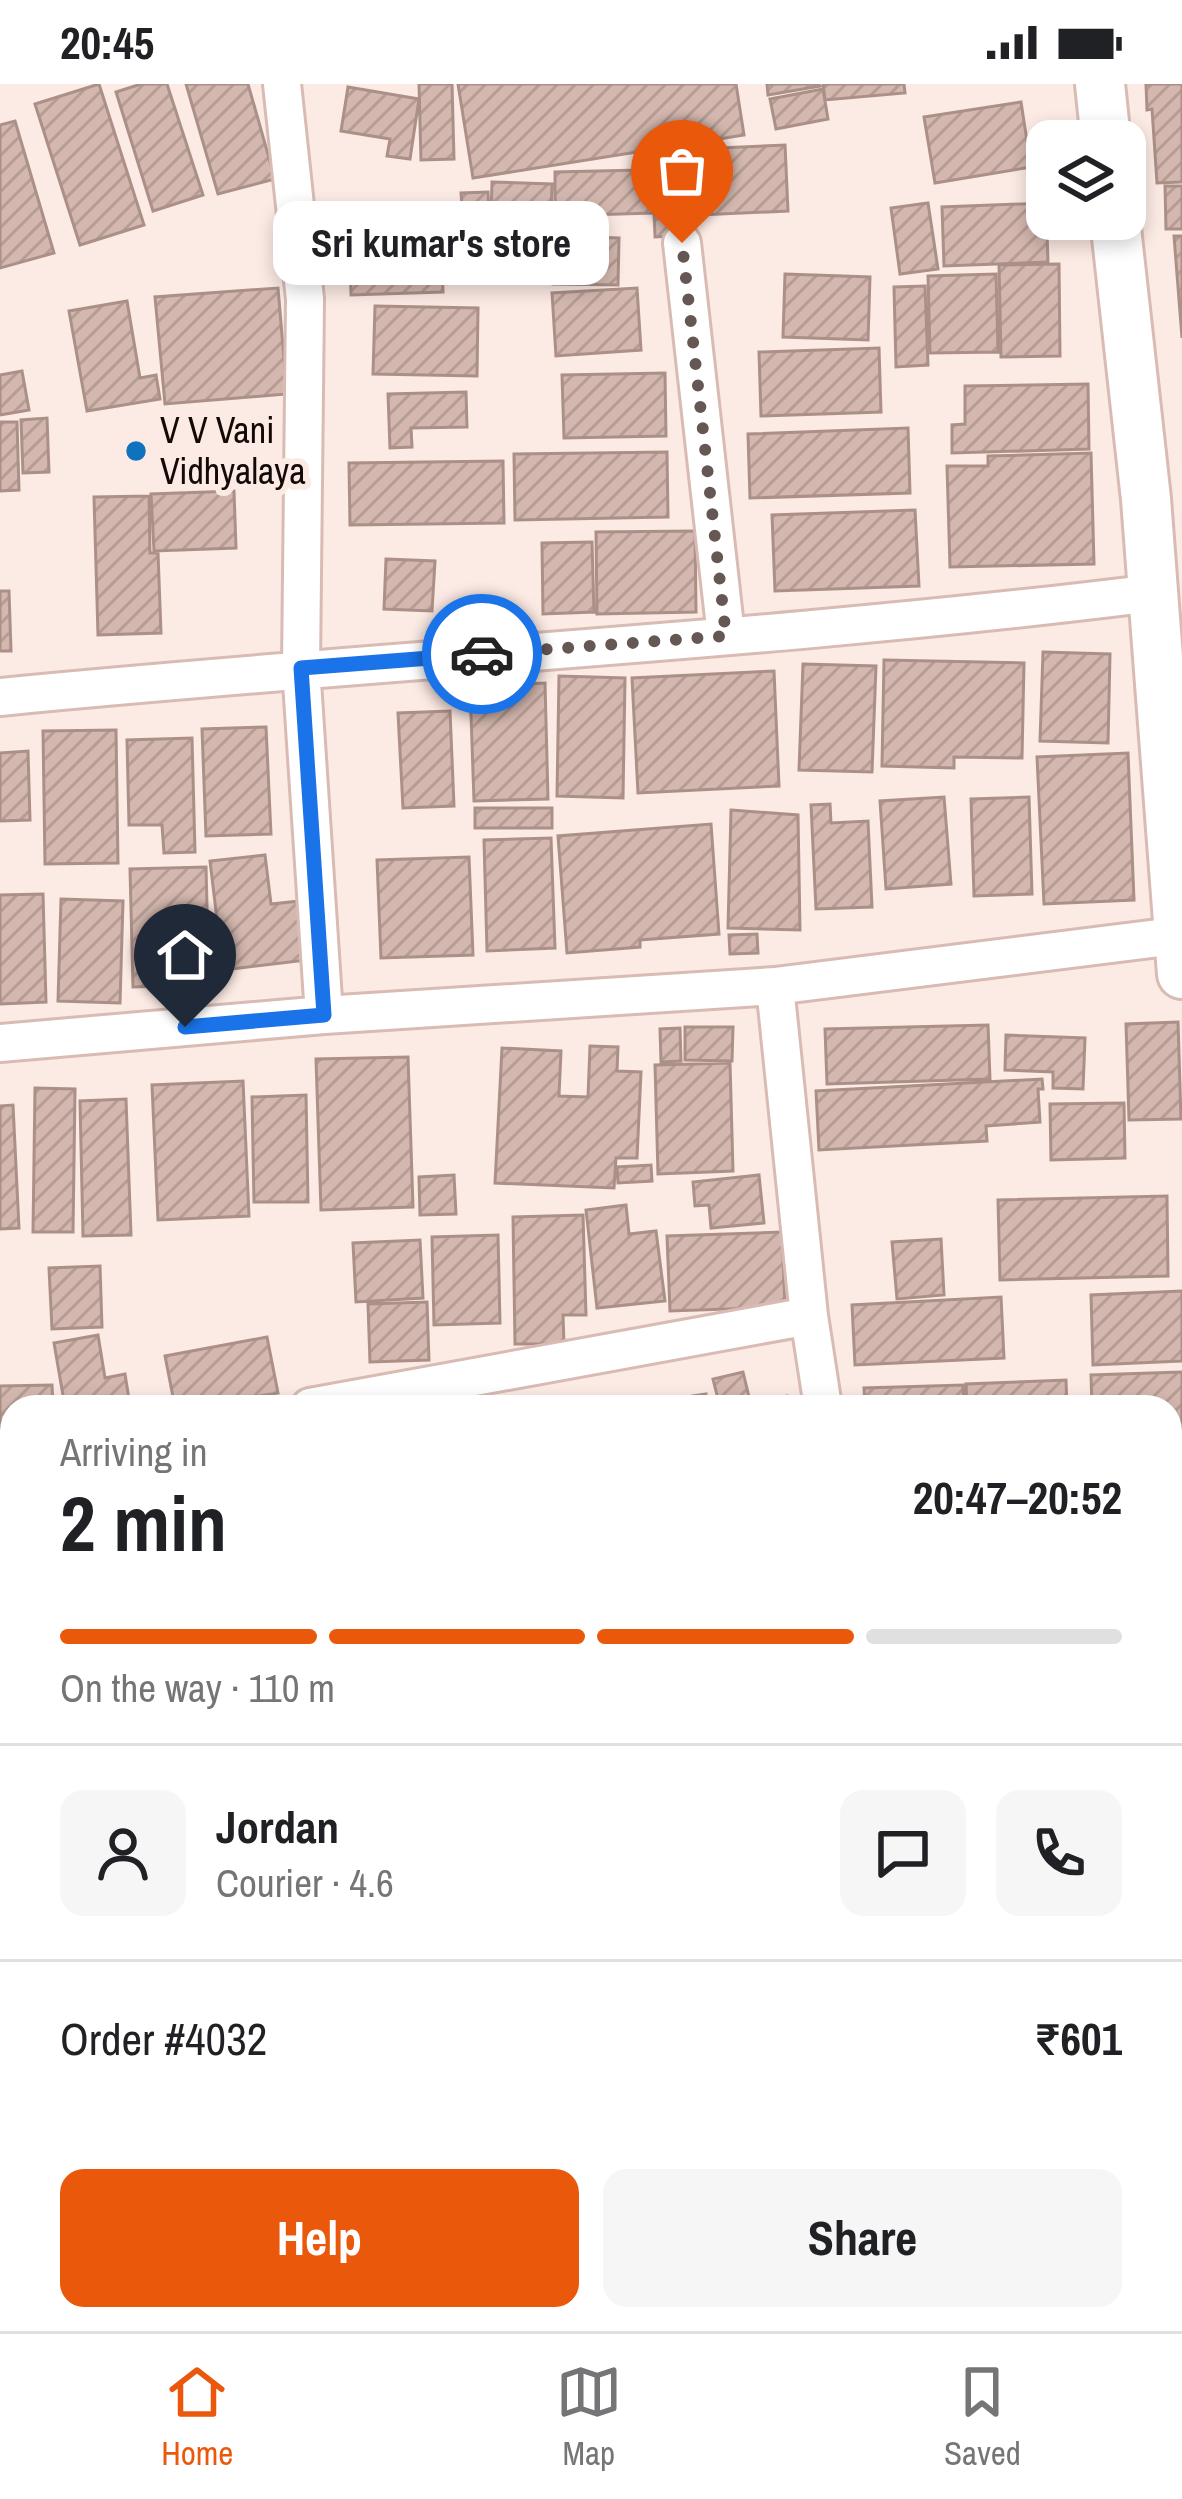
<!DOCTYPE html>
<meta charset="utf-8">
<style>
body{margin:0;font-family:"Archivo Narrow",sans-serif;background:#f6f6f6;color:#202124;height:100vh;display:flex;flex-direction:column;font-size:45px;white-space:nowrap}
*{box-sizing:border-box;margin:0}
p{font-size:39px;color:#757577}
.icon{flex:none;width:66px;height:66px;fill:none;stroke:currentColor;stroke-width:2;stroke-linecap:round;stroke-linejoin:round}
.map{position:relative;flex:1;overflow:hidden}
.drawer{position:absolute;left:0px;top:1311px;width:1182px;height:936px;display:flex;flex-direction:column;background:#fff;border-radius:36px 36px 0 0;box-shadow:0 6px 18px #0003}
.drawer>*{flex:none}
.tools{position:absolute;left:1026px;top:36px;display:grid;gap:24px}
.tools a{display:grid;place-items:center;width:120px;height:120px;border-radius:24px;background:#fff;box-shadow:0 6px 18px #0003;font-size:60px}
.pin{position:absolute;display:grid;place-items:center;width:102px;height:102px;color:#fff;margin:-123px -51px;border-radius:50% 50% 50% 0;rotate:-45deg;box-shadow:0 0 12px #0007}
.pin .icon{rotate:45deg}
.courier{position:absolute;display:grid;place-items:center;width:120px;height:120px;margin:-60px;border:9px solid #1a73e8;border-radius:50%;background:#fff;color:#222;box-shadow:0 3px 15px #0007}
.bubble{position:absolute;height:84px;border-radius:24px;background:#fff;box-shadow:0 6px 18px #0003;font-size:39px;font-weight:700;line-height:84px;text-align:center}
.headline em{font-style:normal;font-weight:700}
.headline div{display:flex;flex-direction:column-reverse}
.headline{display:flex;align-items:center;justify-content:space-between;height:204px;padding:0 60px}
h1{font-size:78px;font-weight:700;line-height:90px}
.bar{display:grid;grid-template-columns:repeat(4,1fr);gap:18px 12px;align-content:center;height:144px;padding:0 60px}
.bar i{height:15px;border-radius:9px;background:#e0e0e0}
.bar .current{background:#ea580c}
.bar p{grid-column:span 4}
.line{display:flex;align-items:center;gap:30px;padding:0 60px;border-top:3px solid #e0e0e0}
.line div{flex:1}
.round{display:grid;place-items:center;flex:none;width:126px;height:126px;border-radius:24px;background:#f6f6f6}
.cta{display:flex;gap:24px;margin-top:auto;padding:24px 60px}
.cta a{flex:1;height:138px;border-radius:24px;background:#ea580c;color:#fff;font-size:48px;font-weight:700;line-height:138px;text-align:center}
.cta a+a{background:#f6f6f6;color:#202124}
.status{display:flex;justify-content:space-between;align-items:center;height:84px;padding:0 60px;background:#fff;direction:ltr}
.status svg{height:33px;fill:currentColor}
.tabs{display:flex;justify-content:space-around;align-items:center;height:168px;border-top:3px solid #e0e0e0;background:#fff;font-size:33px;color:#757577}
.tabs a{display:grid;justify-items:center;gap:6px}
.tabs .current{color:#ea580c}
.map>svg:first-child{display:block}
</style>
<div class="status"><b>20:45</b><svg viewBox="0 0 49 12"><path d="M0 12V9h3v3zM5 12V6h3v6zM10 12V3h3v9zM15 12V0h3v12zM26 1h20v11H26zM47 4h2v5h-2z"/></svg></div>
<div class="map">
<svg width="1182" height="2247" viewBox="0 0 1182 2247">
<defs>
<pattern id="building-hatch" width="6" height="6" patternUnits="userSpaceOnUse" patternTransform="scale(3)"><rect width="6" height="6" fill="#d4b8af"/><path d="M-1 1l2-2M0 6l6-6M5 7l2-2" fill="none" stroke="#b59d95"/></pattern>
</defs>
<rect width="100%" height="100%" fill="#fceae4"/>
<path fill="url(#building-hatch)" stroke="#ab9088" stroke-width="3" d="M99,0L144,141L80,161L35,20Z
M141,0H167L203,111L153,127L116,8Z
M186,0H248L275,95L218,110Z
M419,0H452L454,75L421,76Z
M458,0H736L744,51L473,94Z
M767,0H819L820,2L768,11Z
M823,0H904L905,9L825,16Z
M1146,0H1182V98L1157,99L1152,25L1147,26Z
M348,3L419,15L410,75L387,72L390,55L341,47Z
M823,5L828,35L776,45L770,15Z
M1021,18L1031,83L935,99L924,33Z
M15,37L54,169L0,184V41Z
M785,61L788,127L679,132L676,66Z
M674,71L676,152L655,153L654,129L555,132V88L641,86V72Z
M492,98L552,100L551,135L491,133Z
M1165,102H1182V145H1166Z
M488,108L489,134L463,135L461,109Z
M928,119L938,185L900,190L891,124Z
M1046,119L1048,178L944,182L942,123Z
M441,141L443,208L351,211L349,144Z
M554,152L619,154L618,201L553,200Z
M1174,152H1182V254Z
M1059,180L1060,272L1001,273L999,181Z
M785,190L870,193L868,256L783,253Z
M996,190L998,268L930,269L928,192Z
M925,202L928,281L896,283L894,203Z
M278,204L287,310L165,320L155,213Z
M637,204L641,266L556,272L552,209Z
M127,217L140,294L156,291L160,315L87,327L69,227Z
M375,222L478,224L477,292L373,290Z
M879,264L881,328L761,332L759,268Z
M22,287L29,326L0,331V291Z
M665,289L666,352L564,354L562,291Z
M1088,300L1089,365L952,369V341L965,340V302Z
M466,308L467,343L411,344L412,363L390,364L388,310Z
M47,334L49,388L23,389L21,336Z
M0,338H17L19,406L0,407Z
M908,344L910,409L750,414L748,350Z
M667,368L668,433L515,436L514,370Z
M1091,369L1094,480L950,483L947,382H988V372Z
M503,377L504,439L350,441L349,379Z
M234,407L236,464L154,467L151,410Z
M149,412L150,469H158L161,549L98,551L94,413Z
M915,426L919,502L775,507L772,431Z
M695,447L696,528L597,530L596,448Z
M592,458L594,528L543,530L542,459Z
M386,475L435,477L432,527L384,525Z
M0,507H9L11,567H0Z
M1043,568L1110,570L1108,659L1040,657Z
M884,576L1024,579L1022,674L954,673V684L882,682Z
M803,580L876,582L872,688L799,686Z
M774,587L779,702L638,709L632,594Z
M559,592L625,594L623,714L557,712Z
M545,599L548,715L474,717L470,602Z
M450,627L454,722L403,724L398,629Z
M266,643L271,750L206,752L202,645Z
M116,646L118,779L45,780L43,647Z
M192,654L195,768L164,769L162,741H129L127,656Z
M28,667L30,736L0,737V669Z
M1128,669L1134,816L1044,820L1037,673Z
M944,713L951,800L886,805L880,717Z
M1029,713L1032,810L974,812L971,715Z
M830,720L831,739L868,737L872,823L816,825L811,721Z
M475,724H552V744H475Z
M731,726L798,731L800,846L728,844Z
M711,740L719,850L640,856V863L567,869L558,752Z
M551,754L555,864L487,867L484,756Z
M265,771L271,820L300,817L307,876L223,886L210,777Z
M469,773L473,871L381,874L377,776Z
M206,783L209,901L133,903L130,785Z
M43,810L46,918L0,920V811Z
M61,815L123,817L120,919L58,917Z
M757,850L758,869L730,870L729,851Z
M1178,938L1181,1035L1129,1036L1126,940Z
M988,941L990,995L827,1000L825,945Z
M685,943H733L732,977L685,976Z
M680,944L681,977L661,978L660,945Z
M1006,951L1085,954L1083,1005L1053,1004V988L1005,986Z
M590,962L618,963L617,987L641,988L637,1074H616L614,1104L495,1099L502,964L561,967L559,1012L588,1013Z
M408,973L413,1123L321,1126L316,975Z
M730,979L733,1087L658,1090L655,981Z
M1042,995L1043,1005H1038L1040,1038L986,1042L987,1057L819,1066L816,1007Z
M243,997L249,1132L158,1136L152,1001Z
M35,1004L75,1005L73,1148H33Z
M306,1011L308,1118H254L252,1013Z
M126,1015L131,1151L83,1152L80,1017Z
M1124,1019L1125,1074L1051,1076L1050,1020Z
M13,1021L19,1144L0,1145V1022Z
M651,1081L652,1097L618,1099L617,1083Z
M454,1091L456,1130L420,1131L419,1093Z
M759,1091L764,1139L711,1144L709,1121L695,1122L693,1098Z
M1167,1112L1168,1192L1000,1196L998,1116Z
M626,1121L629,1150L656,1147L665,1217L597,1224L586,1126Z
M583,1131L586,1231H563L564,1260H515L513,1133Z
M782,1148L785,1223L670,1227L667,1152Z
M498,1151L500,1239L434,1241L432,1153Z
M941,1155L944,1211L897,1215L892,1158Z
M420,1156L423,1214L356,1218L353,1159Z
M100,1182L102,1243L52,1245L49,1184Z
M1182,1207V1277L1093,1281L1091,1211Z
M1001,1213L1004,1274L855,1281L852,1221Z
M427,1218L429,1276L370,1278L368,1220Z
M98,1251L105,1294L125,1290L129,1315L65,1323L54,1259Z
M267,1253L278,1309L249,1314L251,1323H175L165,1272Z
M743,1288L751,1321L787,1312L790,1323H720L713,1295Z
M1182,1288V1375H1170V1323H1092L1091,1291Z
M1066,1296L1067,1323H967L966,1300Z
M52,1301L53,1323H12V1355H0V1302Z
M963,1301L964,1323H865L864,1304Z
M706,1310L708,1323H640V1320Z
M12,1430V1545L6,1507L0,1508V1432Z
M12,2094V2235H137L139,2247H0V2096Z
M256,2235H315L314,2247H255Z
M322,2235H381V2247H322Z
M572,2235H637L638,2240L572,2241Z"/>
<g fill="none" stroke-linecap="round" stroke-linejoin="round">
<g stroke="#d8bcb3" stroke-width="42">
<path id="minor" d="M282,0L305,215L301,583L324,931
M682,159L726,552
M0,613C384,575 770,557 1153,509
M775,902L809,1232
M0,959L324,931L775,902L1182,851
M310,1323L809,1232L823,1323
M0,1380L12,1378
M1170,1522L1182,1524
M0,1705L12,1703
M1170,1918L1182,1917
M794,2235L795,2247
M1076,2235L1077,2247"/>
</g>
<g stroke="#d8bcb3" stroke-width="54">
<path id="tertiary" d="M1100,0L1106,57
M1115,135L1146,415L1182,890"/>
</g>
<use href="#minor" stroke="#fff" stroke-width="36"/>
<use href="#tertiary" stroke="#fff" stroke-width="48"/>
</g>
<g fill="none" stroke-linecap="round" stroke-linejoin="round">
<path stroke="#655854" stroke-width="12" stroke-dasharray="0 21.6" d="M482,570L726,552L682,159"/>
<path stroke="#1a73e8" stroke-width="15" d="M185,943L324,931L301,584L482,570"/>
</g>
<circle fill="#0e72be" stroke="#fceae4" stroke-width="4.5" cx="136" cy="367" r="12"/>
<g text-anchor="middle" dominant-baseline="central" stroke-width="12" stroke-linejoin="round" paint-order="stroke">
<g font-size="36" fill="#130a07" stroke="#fceae4" text-anchor="start">
<text x="160" y="346">V V Vani<tspan x="160" dy="41">Vidhyalaya</tspan></text>
</g>
</g>
</svg>
<div class="tools">
<a><svg class="icon" aria-label="layers" viewBox="0 0 24 24"><path d="M12 4l9 5-9 5-9-5zM3 14l9 5 9-5"/></svg></a>
</div>
<div class="pin" style="left:682px;top:159px;background:#ea580c"><svg class="icon" aria-label="bag" viewBox="0 0 24 24"><path d="M5 8h14l-1 12H6zM9 8a3 3 0 0 1 6 0"/></svg></div>
<div class="pin" style="left:185px;top:943px;background:#1f2937"><svg class="icon" aria-label="home" viewBox="0 0 24 24"><path d="M3 11l9-7 9 7M6 9v11h12V9"/></svg></div>
<div class="courier" style="left:482px;top:570px"><svg class="icon" aria-label="car" viewBox="0 0 24 24"><path d="M5 17H2v-5l4-1 3-4h7l3 4 3 1v5h-3M9 17h6M6 11h13"/><circle cx="7" cy="17" r="2"/><circle cx="17" cy="17" r="2"/></svg></div>
<div class="bubble" style="left:273px;top:117px;width:336px">Sri kumar's store</div>
<section class="drawer">
<div class="headline"><div><h1>2 min</h1><p>Arriving in</p></div><em>20:47–20:52</em></div>
<div class="bar"><i class="current"></i><i class="current"></i><i class="current"></i><i></i><p>On the way · 110 m</p></div>
<div class="line" style="height:216px"><a class="round"><svg class="icon" aria-label="person" viewBox="0 0 24 24"><circle cx="12" cy="8" r="4"/><path d="M4 21q1-7 8-7t8 7"/></svg></a><div><b>Jordan</b><p>Courier · 4.6</p></div><a class="round"><svg class="icon" aria-label="chat" viewBox="0 0 24 24"><path d="M4 5h16v11H9l-5 4z"/></svg></a><a class="round"><svg class="icon" aria-label="phone" viewBox="0 0 24 24"><path d="M5 4h4l2 5-3 2q2 4 5 5l2-3 5 2v4C11 20 4 13 5 4z"/></svg></a></div>
<div class="line" style="height:156px"><div>Order #4032</div><b>₹601</b></div>
<div class="cta"><a>Help</a><a>Share</a></div>
</section>
</div>
<nav class="tabs">
<a class="current"><svg class="icon" aria-label="home" viewBox="0 0 24 24"><path d="M3 11l9-7 9 7M6 9v11h12V9"/></svg>Home</a>
<a><svg class="icon" aria-label="map" viewBox="0 0 24 24"><path d="M3 6l6-2 6 2 6-2v14l-6 2-6-2-6 2zM9 4v14M15 6v14"/></svg>Map</a>
<a><svg class="icon" aria-label="saved" viewBox="0 0 24 24"><path d="M7 4h10v16l-5-4-5 4z"/></svg>Saved</a>
</nav>
